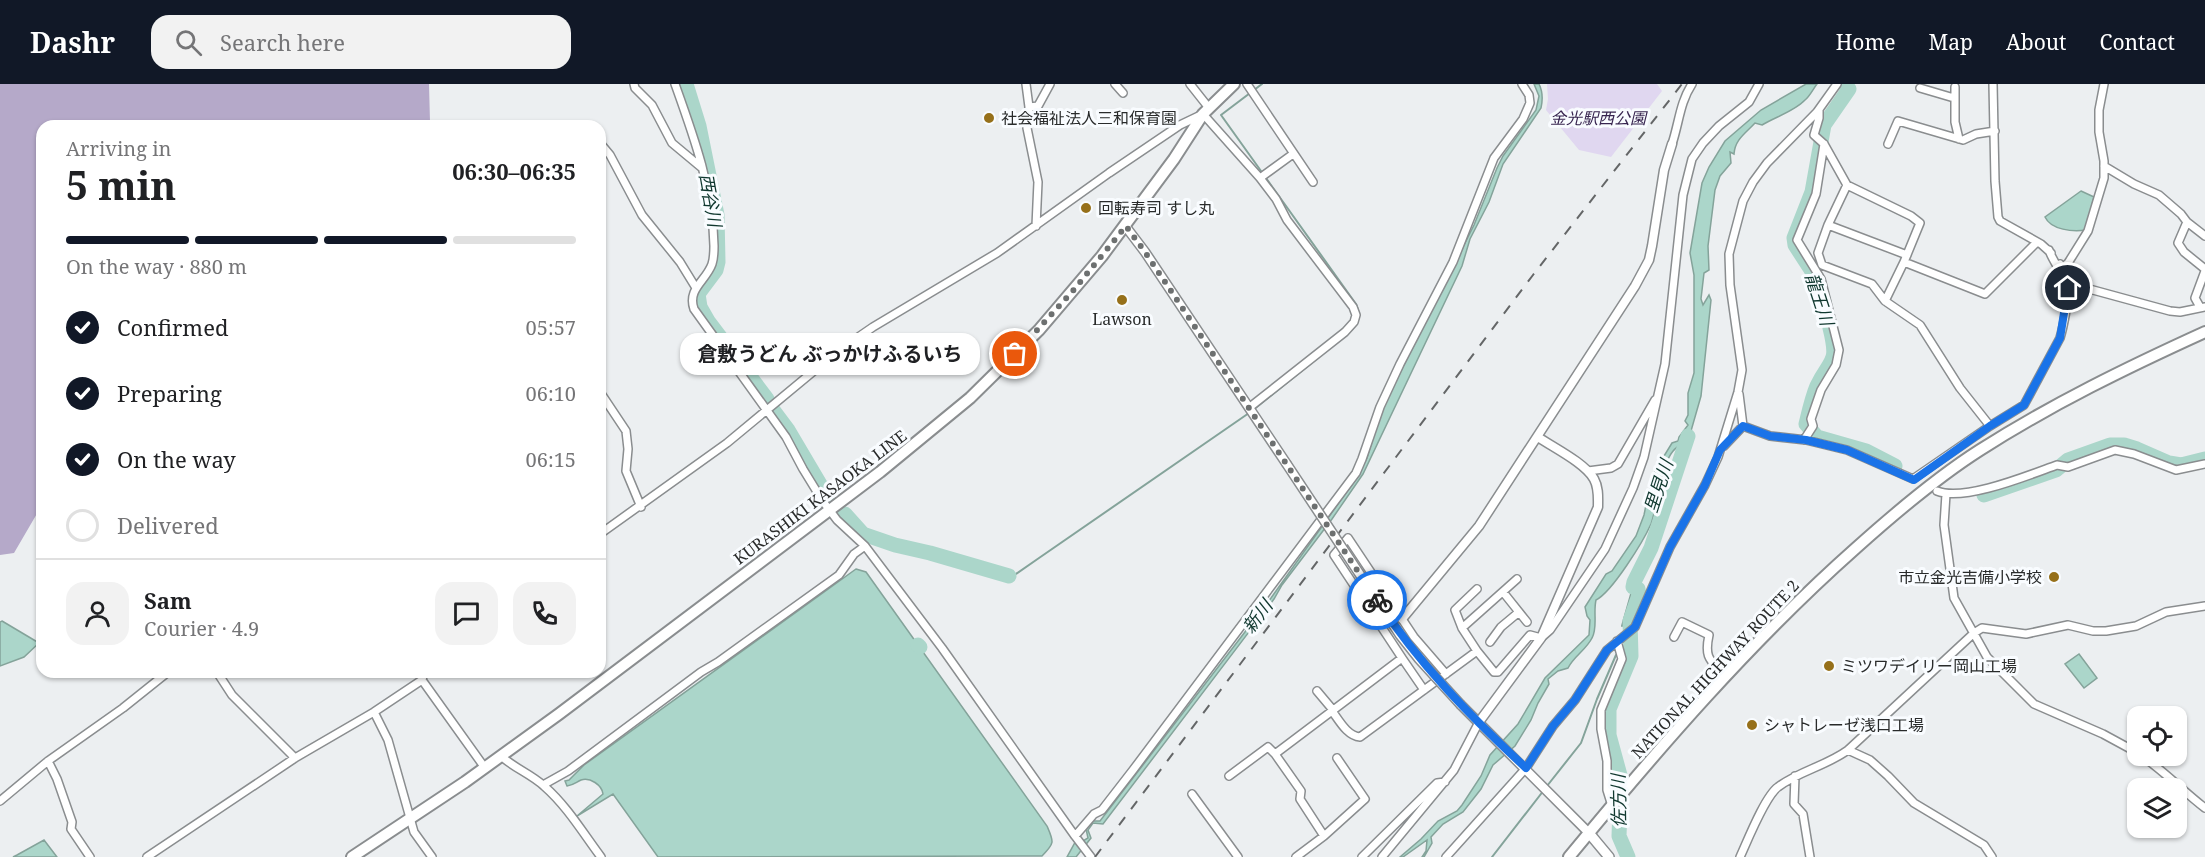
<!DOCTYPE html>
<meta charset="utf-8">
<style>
body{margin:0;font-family:"Noto Serif","Noto Sans JP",serif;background:#f2f2f2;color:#202124;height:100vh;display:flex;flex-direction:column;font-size:22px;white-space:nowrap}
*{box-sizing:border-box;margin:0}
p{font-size:20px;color:#757577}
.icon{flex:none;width:33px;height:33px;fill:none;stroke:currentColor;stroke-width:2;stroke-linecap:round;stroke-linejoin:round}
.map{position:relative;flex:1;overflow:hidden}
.drawer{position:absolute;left:36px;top:36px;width:570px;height:558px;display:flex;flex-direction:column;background:#fff;border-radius:18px;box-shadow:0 2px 4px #0004}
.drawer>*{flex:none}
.fabs{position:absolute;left:2127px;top:622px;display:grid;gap:12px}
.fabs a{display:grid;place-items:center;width:60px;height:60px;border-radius:12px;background:#fff;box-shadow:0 2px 4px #0004;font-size:30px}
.pin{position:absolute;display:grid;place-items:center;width:51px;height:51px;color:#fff;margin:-26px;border:3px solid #fff;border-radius:50%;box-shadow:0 2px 6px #0007}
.courier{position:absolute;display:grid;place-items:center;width:60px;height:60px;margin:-30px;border:4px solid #1a73e8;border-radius:50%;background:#fff;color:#222;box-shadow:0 2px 8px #0007}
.bubble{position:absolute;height:42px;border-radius:18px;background:#fff;box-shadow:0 2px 4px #0004;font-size:20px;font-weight:700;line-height:42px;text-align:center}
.headline em{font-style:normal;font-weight:700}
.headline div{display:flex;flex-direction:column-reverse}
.headline{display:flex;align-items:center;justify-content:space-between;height:102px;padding:0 30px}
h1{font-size:39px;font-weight:700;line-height:45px}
.bar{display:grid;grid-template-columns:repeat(4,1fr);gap:9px 6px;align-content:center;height:72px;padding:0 30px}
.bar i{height:8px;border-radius:4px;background:#e0e0e0}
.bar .selected{background:#111827}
.bar p{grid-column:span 4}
.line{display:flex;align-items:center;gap:15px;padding:0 30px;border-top:2px solid #e0e0e0}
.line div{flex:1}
.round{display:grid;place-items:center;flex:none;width:63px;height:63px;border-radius:18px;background:#f2f2f2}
ol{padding:0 30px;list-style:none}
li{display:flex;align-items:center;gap:18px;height:66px}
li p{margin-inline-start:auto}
li .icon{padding:6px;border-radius:50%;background:#111827;color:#fff;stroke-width:4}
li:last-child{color:#757577}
li i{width:33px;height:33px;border:3px solid #e0e0e0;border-radius:50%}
header{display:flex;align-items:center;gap:36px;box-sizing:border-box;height:84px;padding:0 30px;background:#111827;color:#fff}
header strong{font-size:28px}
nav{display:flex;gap:33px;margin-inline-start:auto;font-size:21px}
.search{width:420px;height:54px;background:#f2f2f2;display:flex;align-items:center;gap:15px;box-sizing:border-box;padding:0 21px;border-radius:18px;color:#757577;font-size:22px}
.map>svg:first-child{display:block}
</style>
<header>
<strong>Dashr</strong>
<div class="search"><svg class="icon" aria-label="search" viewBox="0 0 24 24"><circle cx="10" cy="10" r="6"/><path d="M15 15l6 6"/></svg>Search here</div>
<nav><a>Home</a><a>Map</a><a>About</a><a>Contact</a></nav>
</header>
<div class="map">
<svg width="2205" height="773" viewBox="0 0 2205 773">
<rect width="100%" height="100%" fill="#eceff1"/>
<path fill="#e0d7f0" d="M1547,0H1657L1662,7L1611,73L1579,66L1546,26L1548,15Z"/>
<path fill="#b5a9c9" d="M0,0H429L430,38L427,42H117L109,36L105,42H42V421L14,469L0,471Z"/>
<path fill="#abd6ca" stroke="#84a39a" stroke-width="1.5" d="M1534,0H1539C1543,8 1543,15 1541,24L1503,80L1489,118L1470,155L1462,182L1363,390L1332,435L1282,501L1274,515L1103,740L1093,739L1088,746L1091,754L1076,773H1067L1078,753L1083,757L1088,754L1086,745L1093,737H1100L1271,514L1353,399L1367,374L1381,327L1474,141L1497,84L1503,72L1536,26L1539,12Z
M1806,0H1817C1813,5 1810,12 1805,16C1795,27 1775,33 1762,41L1755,39C1746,49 1735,55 1734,70L1730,68L1731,79L1720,92L1715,106L1708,162L1709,186L1704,189L1701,215L1703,221L1709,211L1711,216L1701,312L1687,361C1661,357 1658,423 1651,440C1643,458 1612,508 1596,516C1593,528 1598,544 1592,554C1586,566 1574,572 1568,584L1558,587L1548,595L1549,600L1538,619L1531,636L1515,662L1493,681L1481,705L1463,728L1443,740L1431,753L1432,759L1424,773H1422L1426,767L1427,756L1403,773H1400L1421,755L1438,737L1457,727L1462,721L1481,692L1490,671L1518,640L1545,594L1589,551L1590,536L1587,532L1585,523L1606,490L1612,487L1636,452L1644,431L1650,401L1656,385L1672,359L1678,357L1679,353L1688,341L1685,337L1688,331V309L1694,289V191L1690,169L1702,99L1709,83L1725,57L1761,26Z
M2081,107L2094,113L2086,146C2073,148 2051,146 2045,133Z
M856,485L866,488L1047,742C1054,758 1055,759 1042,772L658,773L613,710L577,732L603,710C602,701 590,693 581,696C575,699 574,701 567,702L565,697L569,696L584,681Z
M2,537L39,559L24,573L0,582V538Z
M2079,570L2097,594L2084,604L2065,580Z
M44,756L57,773H13L17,771Z"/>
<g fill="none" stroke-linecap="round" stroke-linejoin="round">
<path stroke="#84a39a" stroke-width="2" d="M1262,0L1221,31L1356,220C1361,232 1359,240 1349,248
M1253,326L1319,273
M1009,492H1013L1039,474L1249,329
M1622,542L1633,503
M1547,702L1581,659L1597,615L1616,571
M1492,773L1544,706"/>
<path stroke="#abd6ca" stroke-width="15" d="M686,0L699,42L717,131L718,178L716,186L698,210L700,223L708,237L767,315
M1824,218L1817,195L1795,161L1794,154L1812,108L1824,41L1849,5L1846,2
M1830,244C1839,281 1831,273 1817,302C1812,314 1809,328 1806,340L1817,353L1866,367L1895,382
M773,326L788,346L827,412
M1984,411L2056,386L2068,376L2110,361H2124L2137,365L2169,379L2181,381L2205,375
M845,430L863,450L895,461L930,469L1009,492
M918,561L920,563
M1628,773L1619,752L1621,695L1609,651V625L1631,572L1630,537L1639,511L1638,505L1633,503L1634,498L1651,464L1688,352"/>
<g stroke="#8a8d8f" stroke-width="10">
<path id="minor" d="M634,0L635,4L652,21L672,59L702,84
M675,0C694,53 713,105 714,162C714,167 714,174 712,180C706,197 687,205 694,225L786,353L803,385L822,416L837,436L865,462L942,564L1075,752L1091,773
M1026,0L1029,23L1027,44L1038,98L1036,142
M1115,0L1123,9
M1190,0L1209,24
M1247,0L1313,98
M1993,0L1995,97L1998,133L2000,137L2041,160L2051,169
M1955,3V38L1959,55
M1920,4L1954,14
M1029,23L1038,22L1050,0
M1819,26V34L1814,51L1824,60L1847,101L1911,132L1920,139L1904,178L1985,210L2037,158
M600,59L610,71L642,131L680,178L696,204
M1672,60C1679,39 1680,18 1692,0
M1888,60L1898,37L1963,56L1976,50L1995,47
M2104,82L2134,100L2159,111L2181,130L2187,138L2178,159L2184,168L2205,185
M1260,94L1293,70
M1847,101L1828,141L1907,171
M2187,138L2205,152
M1828,141L1818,169L1822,181L1872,200L1885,217L1904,178
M2060,180L2073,199L2082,203L2170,227L2180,228L2205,223
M2062,184L2068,179L2088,147L2104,94V77L2099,48V26L2104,0
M1885,217L1920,241L1960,304L1990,342
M2200,223L2195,214L2205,187
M600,308L626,347L628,365L626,387L641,423
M1739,310L1743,342L1770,352L1806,356L1847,366L1913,395L1990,342L2024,321L2060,254C2063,244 2069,215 2068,205C2067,194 2053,179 2049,166
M1804,356L1813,342L1811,335L1821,306L1836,281L1839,266L1821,195L1797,156L1816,110L1824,60
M1724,362L1743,342
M1588,387L1611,384L1618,380L1655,316
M1937,407C1964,418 2029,391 2057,381L2068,383L2115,366L2134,370L2176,386L2205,380
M1946,410L1944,441L1954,514L1987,573L2034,620L2103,650L2138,669
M600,450L727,359L838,267L873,243L997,169L1109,89L1180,41L1203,30L1260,94L1276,115L1287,136L1353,223L1356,231L1354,238L1345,248L1250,323
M1503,508L1527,538
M1462,544L1517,495
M1674,553L1682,538L1709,551C1704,574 1710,576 1725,593
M1490,558L1501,543L1519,528
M1477,567L1462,544L1455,526L1477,505
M1402,574L1334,471L1348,454L1414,553L1446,590
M217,588L232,611L295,674
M424,588L422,596L485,684
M1317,607L1333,626
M1332,627L1402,574L1424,606
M374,628L388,656L414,748L432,773
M1848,666L1870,676L1888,692L1914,719L1984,761L1992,773
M501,672C514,684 531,690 544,702C567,722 583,749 601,773
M2142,672C2165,688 2183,707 2205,724
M48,677L57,695L72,738L71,745L90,773
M1229,692L1268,663L1275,670
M1795,692L1794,720L1803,730L1810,773
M543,701L568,687L701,588L718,578L839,491L854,470L865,462
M1192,710L1238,773
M0,717L48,677L123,624L168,588
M1612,722L1607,706V677L1601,645V626L1622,575L1617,557
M1075,752L1094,730L1102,726L1133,686L1356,389L1362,375L1380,323L1400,280L1453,178L1494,74L1523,35L1530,19L1529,11L1522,0
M1324,752L1365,715L1337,674
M147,773L295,674L374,628L422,596
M1296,773L1324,752L1300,715L1301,707L1275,670L1332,627C1339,636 1347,652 1360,653L1477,567L1494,588H1498L1530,551L1541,554L1550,546L1605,465L1633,404L1644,373L1665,280L1683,111L1692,75L1703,59L1719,42L1749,18L1759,0
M1362,773L1437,699L1445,698
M1382,773L1454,686L1479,638
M1446,773L1526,684L1553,642L1575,616L1607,566L1635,543L1670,463L1705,401L1718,373L1738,308L1742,286L1730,201L1729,170L1743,117L1753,98L1767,79L1817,28L1837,0
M1740,773C1747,758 1765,712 1778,703C1799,687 1826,682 1848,666L1974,549L1982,544L2026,550L2068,541L2093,547H2106L2136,542L2166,528L2205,522"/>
</g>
<g stroke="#8a8d8f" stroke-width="11">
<path id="tertiary" d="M1126,143L1145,168L1286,379
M1402,535L1479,442L1635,202L1649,176L1652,162L1664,86L1672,60
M1461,621L1589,749
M1479,638L1541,554L1598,423C1598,414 1599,404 1594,395C1585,379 1554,364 1538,353"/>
</g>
<g stroke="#8a8d8f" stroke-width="12">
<path id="secondary" d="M1589,749L1609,773"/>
</g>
<g stroke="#8a8d8f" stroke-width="14">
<path id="primary" d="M352,773L465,698L559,630L880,388L970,314L1039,246L1102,172L1174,75L1203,30L1234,0"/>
</g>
<g stroke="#8a8d8f" stroke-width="14">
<path id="trunk" d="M1569,773C1658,665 1751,557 1856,464C1895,429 1936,394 1980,366C2052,320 2128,283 2205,248"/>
</g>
<use href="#minor" stroke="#fff" stroke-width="7"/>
<use href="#tertiary" stroke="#fff" stroke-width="8"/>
<use href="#secondary" stroke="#fff" stroke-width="9"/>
<use href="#primary" stroke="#fff" stroke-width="10"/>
<use href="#trunk" stroke="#fff" stroke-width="10"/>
<path stroke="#646667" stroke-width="2" stroke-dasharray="10 10" stroke-linecap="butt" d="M1095,773L1533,191L1682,0"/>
<g stroke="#8a8d8f" stroke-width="11" stroke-linecap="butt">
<path id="tertiary-bridge" d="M1286,379L1400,551L1419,575L1461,621"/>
</g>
<use href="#tertiary-bridge" stroke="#fff" stroke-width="8"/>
</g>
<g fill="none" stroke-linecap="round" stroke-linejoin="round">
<path stroke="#6d7070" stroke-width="6" stroke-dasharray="0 10.8" d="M1015,270L1072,208L1126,142L1145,168L1377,516"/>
<path stroke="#1a73e8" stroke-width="8" d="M1377,516C1420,581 1469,631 1526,684L1553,642L1575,616L1607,566L1635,543L1670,463L1705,401L1720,366L1743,342L1770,352L1806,356L1847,366L1914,396L1990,342L2024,321L2060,254L2068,204"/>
</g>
<g fill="#96701a" stroke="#f9fcff" stroke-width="2">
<circle cx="989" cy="34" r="6"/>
<circle cx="1086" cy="124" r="6"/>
<circle cx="1122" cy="216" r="6"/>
<circle cx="2054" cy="493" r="6"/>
<circle cx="1829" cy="582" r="6"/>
<circle cx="1752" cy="641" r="6"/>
</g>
<g text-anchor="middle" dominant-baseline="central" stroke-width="6" stroke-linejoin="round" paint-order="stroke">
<g font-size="16" fill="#292b2b" stroke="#f9fcff" text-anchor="start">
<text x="1001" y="34">社会福祉法人三和保育園</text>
<text x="1098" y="124">回転寿司 すし丸</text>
<text x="1122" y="235" text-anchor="middle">Lawson</text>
<text x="2042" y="493" text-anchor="end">市立金光吉備小学校</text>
<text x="1841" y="582">ミツワデイリー岡山工場</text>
<text x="1764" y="641">シャトレーゼ浅口工場</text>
</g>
<g font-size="16" font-style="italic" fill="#37244f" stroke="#f9fcff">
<text x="1598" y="34">金光駅西公園</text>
</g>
<g font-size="16" fill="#292b2b" stroke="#f9fcff">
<text transform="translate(820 413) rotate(-37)">KURASHIKI KASAOKA LINE</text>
<text transform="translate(1715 585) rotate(-47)">NATIONAL HIGHWAY ROUTE 2</text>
</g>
<g font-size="18" font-style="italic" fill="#10382f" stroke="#f9fcff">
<text transform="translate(711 116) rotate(80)">西谷川</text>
<text transform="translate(1820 215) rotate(72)">龍王川</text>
<text transform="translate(1658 402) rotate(-72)">里見川</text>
<text transform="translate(1257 532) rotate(-53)">新川</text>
<text transform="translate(1618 717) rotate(-91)">佐方川</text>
</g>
</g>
</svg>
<div class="fabs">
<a><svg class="icon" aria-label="locate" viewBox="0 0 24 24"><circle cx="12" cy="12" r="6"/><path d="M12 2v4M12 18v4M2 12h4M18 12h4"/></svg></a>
<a><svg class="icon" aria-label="layers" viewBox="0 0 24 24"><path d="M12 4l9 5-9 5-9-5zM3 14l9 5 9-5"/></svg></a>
</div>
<div class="pin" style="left:1015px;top:270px;background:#ea580c"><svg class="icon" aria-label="bag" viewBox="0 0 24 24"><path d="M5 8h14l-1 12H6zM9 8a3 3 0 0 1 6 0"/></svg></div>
<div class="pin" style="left:2068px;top:204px;background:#1f2937"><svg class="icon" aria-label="home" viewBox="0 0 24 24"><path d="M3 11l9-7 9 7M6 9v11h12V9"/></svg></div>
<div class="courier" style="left:1377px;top:516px"><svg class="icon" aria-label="bike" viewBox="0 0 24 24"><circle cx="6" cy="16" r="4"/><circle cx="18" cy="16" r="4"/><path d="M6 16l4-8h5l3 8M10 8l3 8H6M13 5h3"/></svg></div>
<div class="bubble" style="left:680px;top:249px;width:300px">倉敷うどん ぶっかけふるいち</div>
<section class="drawer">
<div class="headline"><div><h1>5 min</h1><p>Arriving in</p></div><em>06:30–06:35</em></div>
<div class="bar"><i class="selected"></i><i class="selected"></i><i class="selected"></i><i></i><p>On the way · 880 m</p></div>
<ol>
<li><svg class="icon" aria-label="check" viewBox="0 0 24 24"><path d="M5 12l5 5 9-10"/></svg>Confirmed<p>05:57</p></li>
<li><svg class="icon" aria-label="check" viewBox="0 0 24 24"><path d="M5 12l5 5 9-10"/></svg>Preparing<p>06:10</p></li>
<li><svg class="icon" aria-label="check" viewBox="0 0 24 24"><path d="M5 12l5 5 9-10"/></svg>On the way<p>06:15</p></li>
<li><i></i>Delivered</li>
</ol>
<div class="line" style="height:108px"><a class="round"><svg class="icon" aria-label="person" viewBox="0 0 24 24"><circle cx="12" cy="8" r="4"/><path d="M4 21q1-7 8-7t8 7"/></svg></a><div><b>Sam</b><p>Courier · 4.9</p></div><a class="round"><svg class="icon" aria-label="chat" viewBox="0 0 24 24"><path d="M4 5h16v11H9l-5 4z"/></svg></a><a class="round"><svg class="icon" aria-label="phone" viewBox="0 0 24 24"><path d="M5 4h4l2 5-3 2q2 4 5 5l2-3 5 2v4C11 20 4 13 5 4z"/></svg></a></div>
</section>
</div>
